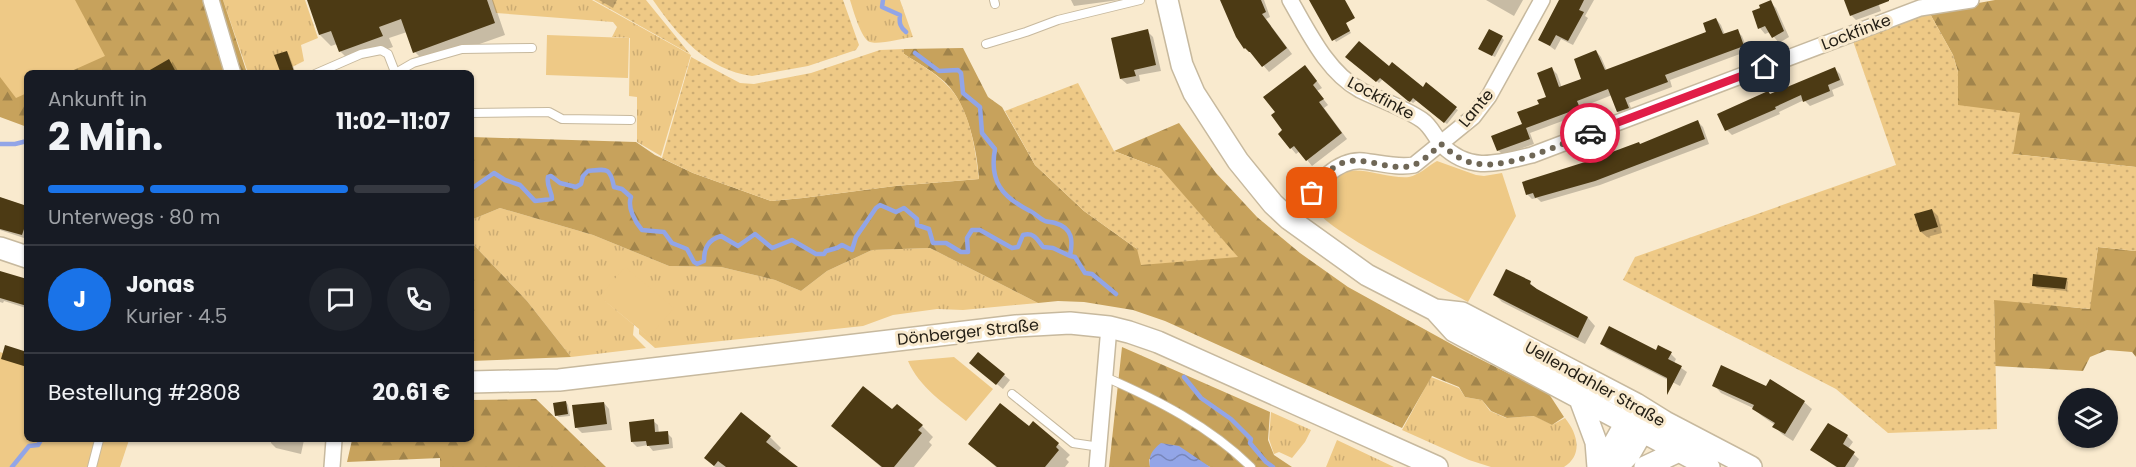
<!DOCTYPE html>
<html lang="de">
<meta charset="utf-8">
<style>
body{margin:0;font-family:Poppins,sans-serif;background:#20242c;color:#f1f3f6;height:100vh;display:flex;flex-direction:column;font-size:22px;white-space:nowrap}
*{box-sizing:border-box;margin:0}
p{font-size:20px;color:#9ea1a6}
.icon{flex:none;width:33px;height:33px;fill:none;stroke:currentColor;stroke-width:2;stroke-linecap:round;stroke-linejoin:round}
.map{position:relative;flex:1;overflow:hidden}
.sheet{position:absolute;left:24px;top:70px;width:450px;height:372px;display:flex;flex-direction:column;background:#171b24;border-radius:9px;box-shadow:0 2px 4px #0004}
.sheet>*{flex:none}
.controls{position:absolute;left:2058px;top:388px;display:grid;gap:12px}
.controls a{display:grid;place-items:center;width:60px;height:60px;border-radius:50%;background:#171b24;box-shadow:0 2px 4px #0004;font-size:30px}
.pin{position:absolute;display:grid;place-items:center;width:51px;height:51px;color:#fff;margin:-26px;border-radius:12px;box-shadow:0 3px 9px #0006}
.courier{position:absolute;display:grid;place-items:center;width:60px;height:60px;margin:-30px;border:4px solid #e11d48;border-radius:50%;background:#fff;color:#222;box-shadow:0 2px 8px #0007}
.head em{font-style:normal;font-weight:700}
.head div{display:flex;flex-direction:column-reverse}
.head{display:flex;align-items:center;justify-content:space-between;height:102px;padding:0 24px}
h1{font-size:39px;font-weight:700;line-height:45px}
.bar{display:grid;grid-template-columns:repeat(4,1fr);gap:9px 6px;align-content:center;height:72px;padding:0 24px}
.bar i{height:8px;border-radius:4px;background:#363941}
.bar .selected{background:#1a73e8}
.bar p{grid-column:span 4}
.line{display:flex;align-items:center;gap:15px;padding:0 24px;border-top:2px solid #363941}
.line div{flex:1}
.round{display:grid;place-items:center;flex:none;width:63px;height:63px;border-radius:32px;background:#20242c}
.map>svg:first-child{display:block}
</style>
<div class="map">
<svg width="2136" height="467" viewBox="0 0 2136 467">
<defs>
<pattern id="grass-tufts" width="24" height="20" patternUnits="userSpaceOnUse" patternTransform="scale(1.5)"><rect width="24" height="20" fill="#eec986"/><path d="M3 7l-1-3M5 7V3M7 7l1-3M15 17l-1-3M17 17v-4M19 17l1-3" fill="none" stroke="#ccac73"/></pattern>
<pattern id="forest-firs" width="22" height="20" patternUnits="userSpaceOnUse" patternTransform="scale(1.5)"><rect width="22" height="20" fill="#c7a25c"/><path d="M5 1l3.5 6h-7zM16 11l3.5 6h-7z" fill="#a1844b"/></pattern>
<pattern id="garden-dots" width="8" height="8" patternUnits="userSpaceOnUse" patternTransform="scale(1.5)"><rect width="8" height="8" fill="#eec986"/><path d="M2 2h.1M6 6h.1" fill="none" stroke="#ccac73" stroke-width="1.8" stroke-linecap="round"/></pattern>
<pattern id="water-waves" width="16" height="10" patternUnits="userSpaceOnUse" patternTransform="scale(1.5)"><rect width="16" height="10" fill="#92a5e7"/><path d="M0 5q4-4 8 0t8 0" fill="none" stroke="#7786ba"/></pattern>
</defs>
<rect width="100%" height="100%" fill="#f9eace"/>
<path fill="url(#grass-tufts)" d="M223,0H305L318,38L301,45L304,61L280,73H248Z
M492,0H592L691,55L661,156L637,142V97L629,96L630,38L612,37L617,27L613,22L496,13Z
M850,0H900L913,37C903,38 879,45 870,42C861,39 853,9 850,0Z
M500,208L593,235L669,266L721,267L775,280L801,291L827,271L872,250L930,248L1038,303L963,310L937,309L893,315L863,326L655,348L639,334V329L649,337L600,297L634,325L633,335L646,348L571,357L527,301L471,242V220Z
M1431,377L1459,388L1465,397L1482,400L1490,411L1506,418L1535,416L1552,425L1565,418C1577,433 1584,454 1564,467H1491L1469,460L1402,430Z
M1271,412L1311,430L1305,442L1292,458L1279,452L1274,454L1269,439Z
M1337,440L1394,467H1326Z"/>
<path fill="url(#forest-firs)" d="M0,0H223L247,73L27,74V127L0,117Z
M1995,0H2136V167L2013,154L1957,105L1958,72L1953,55L1929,12Z
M963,48L988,97L1002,107L1035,165L1084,211L1137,249L1161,169L1114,151L1179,123L1216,173L1257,217L1300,253L1348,287L1462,350L1549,394L1564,417L1552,425L1534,416L1507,418L1491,411L1482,400L1465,397L1459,387L1432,376L1402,428L1165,321L1133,310L1084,302L1058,301L1038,303L930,248L872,250L827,271L801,291L775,280L721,267L669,266L593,235L500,208L471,220V137L636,142L655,155L693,173L771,201L803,198L895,186L979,179C977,150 968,105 946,83C934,72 918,63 904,54V49Z
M471,242L527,301L571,357L471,361Z
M2098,247L2136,251V357L2132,352L2107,350L2090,357L2083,371L1995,366L1994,299L2089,309Z
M1122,347L1270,412L1268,440L1274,455L1292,467H1210L1202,463L1149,459L1150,467H1109Z
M536,399L606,467H440V458L347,462L352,440H471V400Z"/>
<path fill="#eec986" d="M0,0H75L105,56L67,73L27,74V93L16,98L0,77Z
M547,35L629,38L628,78L546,75Z
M1437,161L1476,175L1484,176L1502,173L1516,216L1468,302C1443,288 1324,230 1316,209C1312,199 1336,176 1345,172C1361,166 1390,179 1409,177C1419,175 1428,166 1437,161Z
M625,267L674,308L649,337L600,296Z
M0,352L27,361V440H129L120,467H0Z
M954,357L993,389L966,421C945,404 919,387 908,361Z"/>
<path fill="url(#garden-dots)" d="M594,0H646L690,54Z
M653,0H843L859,45L856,50L808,66L752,76C707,70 677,35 653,0Z
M1929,12L1953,55L1958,72V105L2020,113L2013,154L2136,167V251L2098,247L2090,309L1994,300L1997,429L1888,433L1836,389L1623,280L1635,257L1896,165L1853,41Z
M904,49V54C918,63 934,72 946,84C970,107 975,147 979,179L895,186L803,198L771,201L693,173L662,158L691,57L740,83L754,84L811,73L880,50Z
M1078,83L1114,151L1161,169L1238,257L1141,265L1137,249L1084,211L1035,165L1005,111Z"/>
<path fill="url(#water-waves)" d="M1161,443L1179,446L1210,467H1150C1148,456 1152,450 1161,443Z"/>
<path fill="#0003" d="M308,0H493L505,35L426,63L415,52L407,32L389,38L393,47L351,62L340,51L337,44L331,46L320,35Z
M599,0H617L613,8Z
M1071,0H1119L1074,6Z
M1222,0H1264L1270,17L1266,19L1292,54L1269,72L1256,57L1245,48Z
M1311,0H1333L1351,33L1336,42Z
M1486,0H1523L1514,16Z
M1562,0H1594L1585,16L1588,18L1573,45L1561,39L1555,50L1540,39Z
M1846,0H1877L1881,11L1856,20L1851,15Z
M1770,2L1776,8L1789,37L1779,43L1770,32L1765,34L1760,28Z
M1716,19L1721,25L1725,35L1737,31L1742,36L1748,51L1670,80L1672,87L1629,103L1633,113L1623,117L1618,112L1612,95L1582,107L1584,113L1530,133L1534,144L1503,155L1498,150L1548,98L1552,69L1557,74L1562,88L1583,80L1596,51L1601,57L1607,71L1708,33Z
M1147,31L1153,37L1161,71L1139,75L1140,81L1127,84L1121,79Z
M1502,38L1504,40L1495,57L1480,49Z
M287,52L289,55L296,74H282Z
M1350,59L1390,68L1458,110L1447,124L1417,100L1413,103L1383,79L1379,83Z
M1835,69L1840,74L1844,85L1832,90L1834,96L1810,106L1804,100L1779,112L1780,114L1732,135L1727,130L1719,115Z
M1311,73L1322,88L1317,91L1328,105L1324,108L1347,139L1312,166L1300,151L1296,154L1291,148L1284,131Z
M1698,122L1703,127L1709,144L1600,185L1541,202L1537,198L1532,199L1527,194Z
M0,199L27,208V239L0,230Z
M1932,210L1938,216L1942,233L1927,237L1921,232Z
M0,272L27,289V312L26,308L4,301L3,303L0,302Z
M2066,279L2068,282L2067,291L2037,288L2034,285Z
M1530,283L1537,290L1588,318L1595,326L1585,344L1502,302L1495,295Z
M1602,344L1671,354L1676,359L1674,363L1687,372L1680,386L1607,349Z
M977,368L1004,375L1010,380L1003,389Z
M1714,385L1767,388L1804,402L1812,409L1793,441L1782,434L1774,426L1775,425L1762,416L1753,408L1721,393Z
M566,402L568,405L570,416L559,417L556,415Z
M604,403L609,409L612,430L582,433L576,427Z
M653,421L658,425L659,434L667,433L672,438L673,448L653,451L648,445L637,447L632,442Z
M833,426H922L933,437L929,442L932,445L914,467H881Z
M1029,429L1058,444L1070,455L1066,459L1069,462L1065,467H996L970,444Z
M1847,436L1853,442L1848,449L1859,459L1854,467H1836L1812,449Z
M770,437L781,448L777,453L795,467H715L706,458Z
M271,440H304L301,454L276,448L271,443Z"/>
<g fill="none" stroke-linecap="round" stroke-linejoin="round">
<path stroke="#92a5e7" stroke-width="4.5" d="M883,0L882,7L900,15C899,23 900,27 906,32
M915,53L939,71L958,70L961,73L963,93L980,107L982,133L995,149C989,181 1002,197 1030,211C1035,213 1040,219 1045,221C1047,222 1053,222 1055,223C1073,228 1073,241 1070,256L1075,257L1085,273L1092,274L1116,294
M0,144H15L27,141
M471,189L494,173L505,180L520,185L535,201L552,199C552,191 546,186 548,177L551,176L560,183L576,187L581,184L583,176L588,171C607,169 610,167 614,187L622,189L631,197C627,207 635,222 642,230L664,232L672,243L687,249L694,262L697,264L704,261C704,248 708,240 721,236L738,246L755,234L772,248L792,240L816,254H824L826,251L837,248L842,245L852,250L856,237L876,208L880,205L896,212L904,208L917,219V225L929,229L933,243H946L961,252H968L967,238L972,230H980L1012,248L1018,247L1023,235C1034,232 1037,239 1043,247L1053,248L1070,256
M1184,377L1201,398L1231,419L1251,439L1250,443L1266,462L1273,467
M12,467L29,446L38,445L41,440"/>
</g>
<path fill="#4c3a14" d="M307,0H487L495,23L413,53L401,19L379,27L383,36L339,52L331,31L319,35Z
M1220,0H1261L1266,12L1262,14L1287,48L1262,67L1250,52H1249L1245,48L1244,49L1236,37Z
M1309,0H1345L1355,18L1346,23L1350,31L1332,41Z
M1559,0H1584L1579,10L1584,12L1568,41L1556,35L1550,46L1538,40Z
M1771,0L1784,31L1772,38L1765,26L1758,29L1752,11L1760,8L1759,5Z
M1844,0H1889V1L1850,16Z
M1716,18L1723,34L1738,29L1744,46L1665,75L1668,82L1625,98L1629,108L1617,112L1608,89L1577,101L1580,108L1526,128L1530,139L1497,151L1491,136L1522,124L1517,112L1539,104L1537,100L1546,97L1537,73L1552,67L1559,87L1581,79L1574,59L1596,50L1605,70L1706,32L1703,23Z
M1148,29L1156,65L1134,70L1136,76L1120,79L1111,38Z
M1489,29L1503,36L1492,56L1478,49Z
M1359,41L1389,66L1392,62L1423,87L1426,82L1457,107L1444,123L1413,98L1410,102L1408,101L1380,78L1376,82L1345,57Z
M287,51L289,57L295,74H281L274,55Z
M169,59L177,74H143Z
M1305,65L1317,81L1313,85L1324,99L1319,102L1342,133L1306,161L1294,146L1290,149L1278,134L1282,130L1271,115L1275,112L1263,97Z
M1835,67L1840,80L1828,85L1830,91L1803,102L1801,95L1775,107L1776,109L1725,131L1717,114L1768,91L1770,94Z
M1698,120L1705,139L1595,181L1535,198L1533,193L1526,195L1522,182L1585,162L1639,142L1640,144Z
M0,197L27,206V220L22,235L0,229Z
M1932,209L1938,227L1920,232L1914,214Z
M1506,269L1531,281L1530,284L1537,289L1588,317L1578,338L1493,295Z
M0,271L27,279V306L0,298Z
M2033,274L2067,278L2065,289L2032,286Z
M1609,326L1656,350L1658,345L1672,352L1668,359L1682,366L1667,395V378L1600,344Z
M5,345L27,352V367L1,359Z
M978,352L1005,374L996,385L969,363Z
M1721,365L1766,386L1770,379L1805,401L1785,434L1772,427L1775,423L1752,409L1754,405L1712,386Z
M863,386L892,409L897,404L923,425L918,430L922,433L894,467H882L831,426Z
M566,401L568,414L555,416L553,403Z
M604,402L607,424L575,428L572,405Z
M1000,403L1029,426L1033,421L1059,443L1056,447L1059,450L1045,467H997L968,444Z
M741,412L771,436L766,442L798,467H726L718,461L714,466L704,458Z
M654,419L655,432L668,431L669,444L647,446L646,441L631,442L629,422Z
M1828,423L1848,435L1843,444L1855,452L1845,467H1837L1810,450Z"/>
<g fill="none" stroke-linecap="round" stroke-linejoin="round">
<g stroke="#c7b99e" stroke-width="10">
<path id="lane" d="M994,0L995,4
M986,44L1026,32L1058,20L1140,0
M315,74L361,54L381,50L388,54L395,72
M394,74L413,63L462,49L532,48
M471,113L549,112L562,119L631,120
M1105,377C1158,400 1209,426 1251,467
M1012,394L1073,443L1100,447
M92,467L99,440"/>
</g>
<g stroke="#c7b99e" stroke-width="18">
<path id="street" d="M211,0L233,74
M1290,0C1308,31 1327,72 1360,90C1380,100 1403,107 1422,120C1431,126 1435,137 1442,145C1470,173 1498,163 1532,155L1920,8L1971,0
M1289,219C1308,197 1331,158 1363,161C1381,163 1397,168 1414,165L1473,117L1489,96L1542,0
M332,467L334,440
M1097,467L1109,327"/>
</g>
<g stroke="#c7b99e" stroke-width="24">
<path id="secondary" d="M1167,0L1182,65L1194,93L1238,161L1273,204L1289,219L1367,275L1435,310L1462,313L1636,404L1665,422L1751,467
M0,248L27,257
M1435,310L1454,331L1709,467
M471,382L559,380L1016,326L1070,323L1109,327L1129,332L1158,342L1437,467
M1580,399L1596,442L1598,467
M1601,467L1632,412
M1617,467L1630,453L1649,420
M1645,467L1679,451"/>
</g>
<use href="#lane" stroke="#fff" stroke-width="8"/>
<use href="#street" stroke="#fff" stroke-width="15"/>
<use href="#secondary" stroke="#fff" stroke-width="21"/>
</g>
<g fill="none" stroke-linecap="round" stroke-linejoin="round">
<path stroke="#6f6756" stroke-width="6" stroke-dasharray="0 10.8" d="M1312,193C1319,185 1325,175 1333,168C1356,150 1386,172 1411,166C1422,163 1433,151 1441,144C1448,150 1455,156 1464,160C1498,176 1557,145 1590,133"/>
<path stroke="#e11d48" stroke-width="8" d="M1590,133L1765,67"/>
</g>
<g text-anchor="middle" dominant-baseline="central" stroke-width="6" stroke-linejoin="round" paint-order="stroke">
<g font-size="16" fill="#252016" stroke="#f9eace">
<text transform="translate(1856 32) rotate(-21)">Lockfinke</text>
<text transform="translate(1381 98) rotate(28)">Lockfinke</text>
<text transform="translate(1476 108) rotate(-50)">Lante</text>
<text transform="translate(968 332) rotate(-6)">Dönberger Straße</text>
<text transform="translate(1595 384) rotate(29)">Uellendahler Straße</text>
</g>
</g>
</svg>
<div class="controls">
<a><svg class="icon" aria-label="layers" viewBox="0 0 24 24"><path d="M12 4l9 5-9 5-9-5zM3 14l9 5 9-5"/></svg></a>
</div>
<div class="pin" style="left:1312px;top:193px;background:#ea580c"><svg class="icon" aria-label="bag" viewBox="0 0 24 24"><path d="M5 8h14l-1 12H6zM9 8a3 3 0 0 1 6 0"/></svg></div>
<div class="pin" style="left:1765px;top:67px;background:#1f2937"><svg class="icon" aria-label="home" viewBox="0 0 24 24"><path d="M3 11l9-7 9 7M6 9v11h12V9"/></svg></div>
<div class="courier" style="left:1590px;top:133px"><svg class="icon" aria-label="car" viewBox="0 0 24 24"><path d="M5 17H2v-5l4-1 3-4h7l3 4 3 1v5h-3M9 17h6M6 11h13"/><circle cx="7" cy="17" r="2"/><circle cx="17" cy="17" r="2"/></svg></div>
<section class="sheet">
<div class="head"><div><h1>2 Min.</h1><p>Ankunft in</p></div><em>11:02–11:07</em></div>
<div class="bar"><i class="selected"></i><i class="selected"></i><i class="selected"></i><i></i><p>Unterwegs · 80 m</p></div>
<div class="line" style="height:108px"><b class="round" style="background:#1a73e8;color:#fff">J</b><div><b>Jonas</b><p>Kurier · 4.5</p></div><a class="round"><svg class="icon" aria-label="chat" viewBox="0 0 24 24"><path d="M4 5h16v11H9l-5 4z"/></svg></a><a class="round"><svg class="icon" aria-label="phone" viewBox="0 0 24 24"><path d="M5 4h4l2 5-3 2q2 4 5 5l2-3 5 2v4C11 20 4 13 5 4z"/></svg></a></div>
<div class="line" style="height:78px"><div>Bestellung #2808</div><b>20.61 €</b></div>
</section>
</div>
